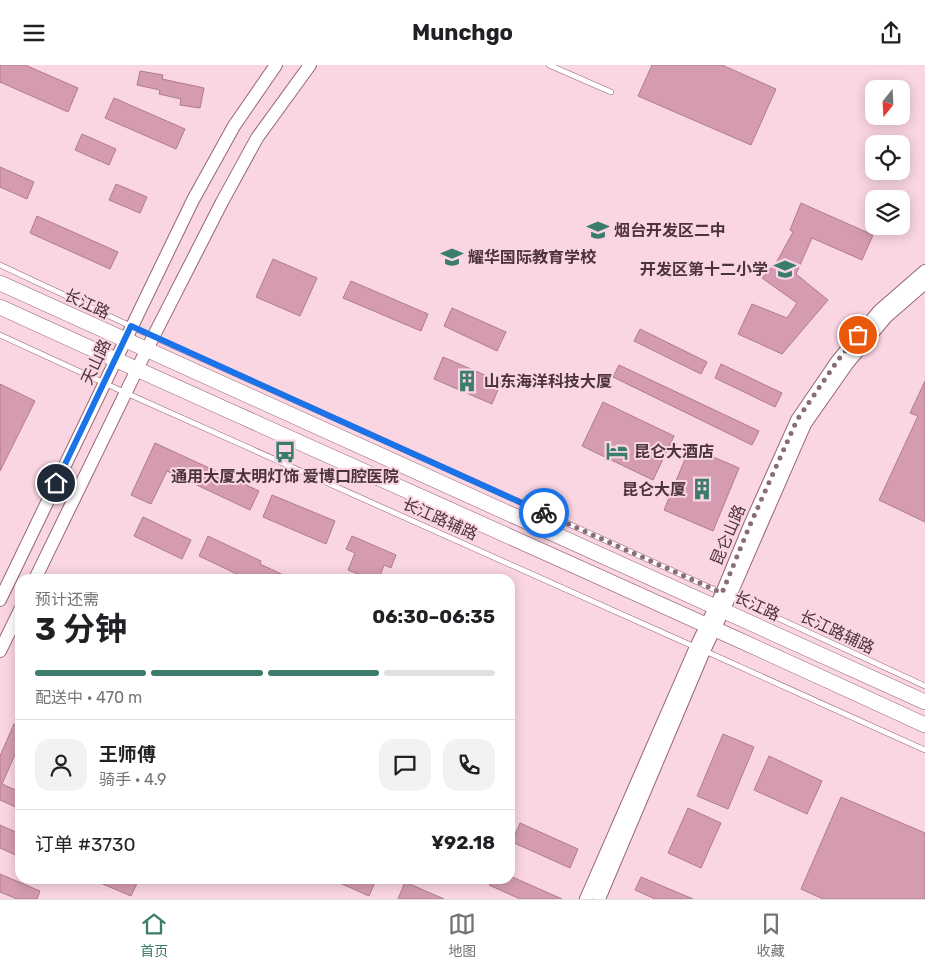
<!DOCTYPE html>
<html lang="zh">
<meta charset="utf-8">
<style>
body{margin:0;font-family:Rubik,"Noto Sans SC",sans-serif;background:#f2f2f2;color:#202124;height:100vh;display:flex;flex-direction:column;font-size:19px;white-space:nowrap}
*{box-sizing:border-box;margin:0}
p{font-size:16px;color:#757577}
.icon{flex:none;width:28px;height:28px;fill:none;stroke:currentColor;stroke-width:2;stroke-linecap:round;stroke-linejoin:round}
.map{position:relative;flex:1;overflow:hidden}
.sheet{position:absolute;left:15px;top:509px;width:500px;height:310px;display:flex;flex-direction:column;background:#fff;border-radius:15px;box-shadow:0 2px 12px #0003}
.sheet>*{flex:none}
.needle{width:32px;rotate:198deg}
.tools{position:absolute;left:865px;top:15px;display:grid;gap:10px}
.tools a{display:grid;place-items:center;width:45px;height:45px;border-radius:10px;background:#fff;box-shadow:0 2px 12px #0003;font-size:25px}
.pin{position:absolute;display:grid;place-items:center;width:42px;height:42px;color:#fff;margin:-21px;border:2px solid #fff;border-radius:50%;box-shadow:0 1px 5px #0007}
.courier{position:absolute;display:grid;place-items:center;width:50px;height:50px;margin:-25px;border:4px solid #1a73e8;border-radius:50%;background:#fff;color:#222;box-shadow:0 1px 6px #0007}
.head em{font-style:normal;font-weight:700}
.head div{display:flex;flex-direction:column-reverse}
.head{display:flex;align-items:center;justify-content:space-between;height:85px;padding:0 20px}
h1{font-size:32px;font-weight:700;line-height:38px}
.bar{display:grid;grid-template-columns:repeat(4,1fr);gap:8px 5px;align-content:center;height:60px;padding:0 20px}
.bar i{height:6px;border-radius:4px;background:#e0e0e0}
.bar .active{background:#3b7c6c}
.bar p{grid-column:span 4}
.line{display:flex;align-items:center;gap:12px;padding:0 20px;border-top:1px solid #e0e0e0}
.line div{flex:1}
.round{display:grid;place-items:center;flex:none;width:52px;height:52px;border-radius:15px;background:#f2f2f2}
header{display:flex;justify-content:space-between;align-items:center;height:65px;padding:0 20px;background:#fff;font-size:22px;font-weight:700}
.menu{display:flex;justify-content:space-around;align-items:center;height:70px;border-top:1px solid #e0e0e0;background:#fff;font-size:14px;color:#757577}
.menu a{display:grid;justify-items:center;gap:2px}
.menu .active{color:#3b7c6c}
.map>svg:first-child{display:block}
</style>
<header><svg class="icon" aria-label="menu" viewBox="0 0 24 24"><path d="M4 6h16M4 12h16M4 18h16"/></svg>Munchgo<svg class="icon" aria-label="share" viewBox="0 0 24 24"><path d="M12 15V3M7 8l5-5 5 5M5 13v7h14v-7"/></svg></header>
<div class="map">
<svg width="925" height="834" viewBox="0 0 925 834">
<rect width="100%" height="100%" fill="#fad5e2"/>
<path fill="#d59cb1" stroke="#b07a8f" d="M0,0H25L78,23L68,47L0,17Z
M652,0H722L776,24L751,80L638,31Z
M140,6L163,10L162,14L204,23L200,43L180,40L181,34L159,29L160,25L137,20Z
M114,33L185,64L176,84L105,53Z
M82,69L116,84L109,100L75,85Z
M0,102L34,117L27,134L0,122Z
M116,119L147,132L140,148L109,135Z
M801,138L873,170L862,195L812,173L796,209L828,235L782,289L738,269L752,239L787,253L797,238L762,213L776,198L793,167L790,165Z
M37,151L118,187L110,204L30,168Z
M273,194L317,213L300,251L256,232Z
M351,216L428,249L421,266L343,233Z
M452,243L506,267L497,286L444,261Z
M640,264L707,297L701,309L634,276Z
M443,292L501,317L492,339L434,314Z
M721,299L782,328L775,342L715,313Z
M619,300L759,366L752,380L613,312Z
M925,316V457L879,435L918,351L910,348Z
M0,319L35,336L0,406Z
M603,337L674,371L653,415L582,381Z
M155,378L259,426L250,445L167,406L151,439L131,430Z
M690,382L739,403L713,466L664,445Z
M272,430L335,456L326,479L263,452Z
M143,452L191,475L182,494L134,471Z
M208,471L261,496L260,499L292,514H247L199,491Z
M352,471L396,490L391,503L384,500L379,514H371L348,505L355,488L346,484Z
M14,659L20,662V678L2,719L20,727V744L0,735V691Z
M723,669L754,682L728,744L697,731Z
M769,691L822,716L807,749L754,725Z
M841,732L925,768V834H823L801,824Z
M688,743L721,758L701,803L668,788Z
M520,758L578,784L570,803L512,777Z
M0,760L20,769V792L0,783Z
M0,809L40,826L37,834H17L0,827Z
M510,811L562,834H520L489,820L492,814H510Z
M641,812L693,834H655L635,825Z
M91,814H139L131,831Z
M331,814H369L375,817L369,831Z
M405,817L444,834H398Z"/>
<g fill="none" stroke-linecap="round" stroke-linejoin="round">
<g stroke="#976377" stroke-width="6">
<path id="service" d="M549,0L611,27
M0,200L154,272L722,528
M0,270L126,328L695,582
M730,531L925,621
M705,586L925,685"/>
</g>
<g stroke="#976377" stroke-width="14">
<path id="tertiary" d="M35,514L146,286L222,137L257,73L310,0
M0,535L193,135L234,61L276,0
M0,586L20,545
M586,834L696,582L722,528L750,460L797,355L838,295L879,246L925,206
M599,834L704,586L730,531L805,359L847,299L886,252L925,218"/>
</g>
<g stroke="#976377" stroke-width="16">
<path id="primary" d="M0,218C308,359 618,495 925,637
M0,242C308,383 618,518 925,660"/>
</g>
<use href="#service" stroke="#fff" stroke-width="5"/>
<use href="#tertiary" stroke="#fff" stroke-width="12"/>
<use href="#primary" stroke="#fff" stroke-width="15"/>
</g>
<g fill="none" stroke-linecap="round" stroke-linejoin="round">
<path stroke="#896c77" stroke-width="5" stroke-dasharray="0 9" d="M544,448L722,528L750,460L797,355L838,295L858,270"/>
<path stroke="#1a73e8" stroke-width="6" d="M56,418L131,261L544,448"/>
</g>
<defs>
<g id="school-bare" transform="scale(1.725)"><path d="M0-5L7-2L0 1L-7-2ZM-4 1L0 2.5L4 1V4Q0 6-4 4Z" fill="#3b7c6c" stroke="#fad5e2" stroke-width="2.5" paint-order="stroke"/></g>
<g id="building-bare" transform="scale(1.725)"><path d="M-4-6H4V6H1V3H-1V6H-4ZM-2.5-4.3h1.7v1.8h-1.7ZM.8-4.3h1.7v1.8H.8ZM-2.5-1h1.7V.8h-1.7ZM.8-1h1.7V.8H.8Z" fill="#3b7c6c" stroke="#fad5e2" stroke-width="2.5" paint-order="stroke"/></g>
<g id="hotel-bare" transform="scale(1.725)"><path d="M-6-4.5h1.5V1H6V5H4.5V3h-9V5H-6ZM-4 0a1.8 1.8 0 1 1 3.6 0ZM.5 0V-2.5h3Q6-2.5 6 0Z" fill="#3b7c6c" stroke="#fad5e2" stroke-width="2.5" paint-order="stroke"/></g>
<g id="bus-bare" transform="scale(1.725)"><path d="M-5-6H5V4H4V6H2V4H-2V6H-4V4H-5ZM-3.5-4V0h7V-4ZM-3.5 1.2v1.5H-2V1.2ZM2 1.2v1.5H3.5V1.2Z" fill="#3b7c6c" stroke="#fad5e2" stroke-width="2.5" paint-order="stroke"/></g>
</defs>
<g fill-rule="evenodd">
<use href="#school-bare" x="598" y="165"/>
<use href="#school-bare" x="452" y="192"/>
<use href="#school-bare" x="785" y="204"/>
<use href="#building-bare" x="467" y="316"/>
<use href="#hotel-bare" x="617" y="386"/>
<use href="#bus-bare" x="285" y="387"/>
<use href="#building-bare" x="702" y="424"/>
</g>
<g text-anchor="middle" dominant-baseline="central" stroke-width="4" stroke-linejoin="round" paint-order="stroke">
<g font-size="16" font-weight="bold" fill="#4c343d" stroke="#fad5e2" text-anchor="start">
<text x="614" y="165">烟台开发区二中</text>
<text x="468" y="192">耀华国际教育学校</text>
<text x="768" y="204" text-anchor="end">开发区第十二小学</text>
<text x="484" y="316">山东海洋科技大厦</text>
<text x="634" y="386">昆仑大酒店</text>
<text x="285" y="411" text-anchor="middle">通用大厦太明灯饰 爱博口腔医院</text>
<text x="686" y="424" text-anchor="end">昆仑大厦</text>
</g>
<g font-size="16" fill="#4c343d" stroke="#fad5e2">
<text transform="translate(87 239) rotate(25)">长江路</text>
<text transform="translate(96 297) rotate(-65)">天山路</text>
<text transform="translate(440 454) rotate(24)">长江路辅路</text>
<text transform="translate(728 470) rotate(-67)">昆仑山路</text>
<text transform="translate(757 541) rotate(25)">长江路</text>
<text transform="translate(837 567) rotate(25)">长江路辅路</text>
</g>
</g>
</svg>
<div class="tools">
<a><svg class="needle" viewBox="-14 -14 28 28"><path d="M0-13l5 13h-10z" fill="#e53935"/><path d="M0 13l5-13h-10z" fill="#757577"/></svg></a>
<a><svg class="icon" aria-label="locate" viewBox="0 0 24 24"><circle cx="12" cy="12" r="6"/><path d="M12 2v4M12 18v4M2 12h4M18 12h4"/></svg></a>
<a><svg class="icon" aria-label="layers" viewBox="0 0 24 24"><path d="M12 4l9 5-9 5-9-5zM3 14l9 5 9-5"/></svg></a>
</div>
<div class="pin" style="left:858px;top:270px;background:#ea580c"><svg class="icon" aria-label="bag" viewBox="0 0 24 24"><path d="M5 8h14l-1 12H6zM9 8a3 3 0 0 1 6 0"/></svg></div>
<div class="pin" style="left:56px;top:418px;background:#1f2937"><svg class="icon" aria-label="home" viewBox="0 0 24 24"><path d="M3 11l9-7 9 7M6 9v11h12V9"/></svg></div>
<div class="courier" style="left:544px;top:448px"><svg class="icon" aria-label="bike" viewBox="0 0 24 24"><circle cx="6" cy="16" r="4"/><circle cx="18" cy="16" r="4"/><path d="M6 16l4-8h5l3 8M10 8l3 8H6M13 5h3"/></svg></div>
<section class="sheet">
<div class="head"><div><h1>3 分钟</h1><p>预计还需</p></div><em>06:30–06:35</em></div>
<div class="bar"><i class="active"></i><i class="active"></i><i class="active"></i><i></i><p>配送中 · 470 m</p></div>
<div class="line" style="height:90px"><a class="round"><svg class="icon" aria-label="person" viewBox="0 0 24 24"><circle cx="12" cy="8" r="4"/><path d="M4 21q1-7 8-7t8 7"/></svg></a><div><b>王师傅</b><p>骑手 · 4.9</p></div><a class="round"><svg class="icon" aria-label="chat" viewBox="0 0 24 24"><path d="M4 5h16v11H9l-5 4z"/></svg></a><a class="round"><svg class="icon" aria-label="phone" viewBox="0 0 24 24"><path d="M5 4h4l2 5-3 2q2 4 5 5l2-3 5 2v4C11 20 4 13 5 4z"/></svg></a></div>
<div class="line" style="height:65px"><div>订单 #3730</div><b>¥92.18</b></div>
</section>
</div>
<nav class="menu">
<a class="active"><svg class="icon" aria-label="home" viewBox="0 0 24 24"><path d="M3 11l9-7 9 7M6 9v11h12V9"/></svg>首页</a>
<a><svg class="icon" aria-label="map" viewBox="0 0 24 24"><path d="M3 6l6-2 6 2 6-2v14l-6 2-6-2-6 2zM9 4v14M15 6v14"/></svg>地图</a>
<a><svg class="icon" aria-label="saved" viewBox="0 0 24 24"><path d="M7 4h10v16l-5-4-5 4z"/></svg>收藏</a>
</nav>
